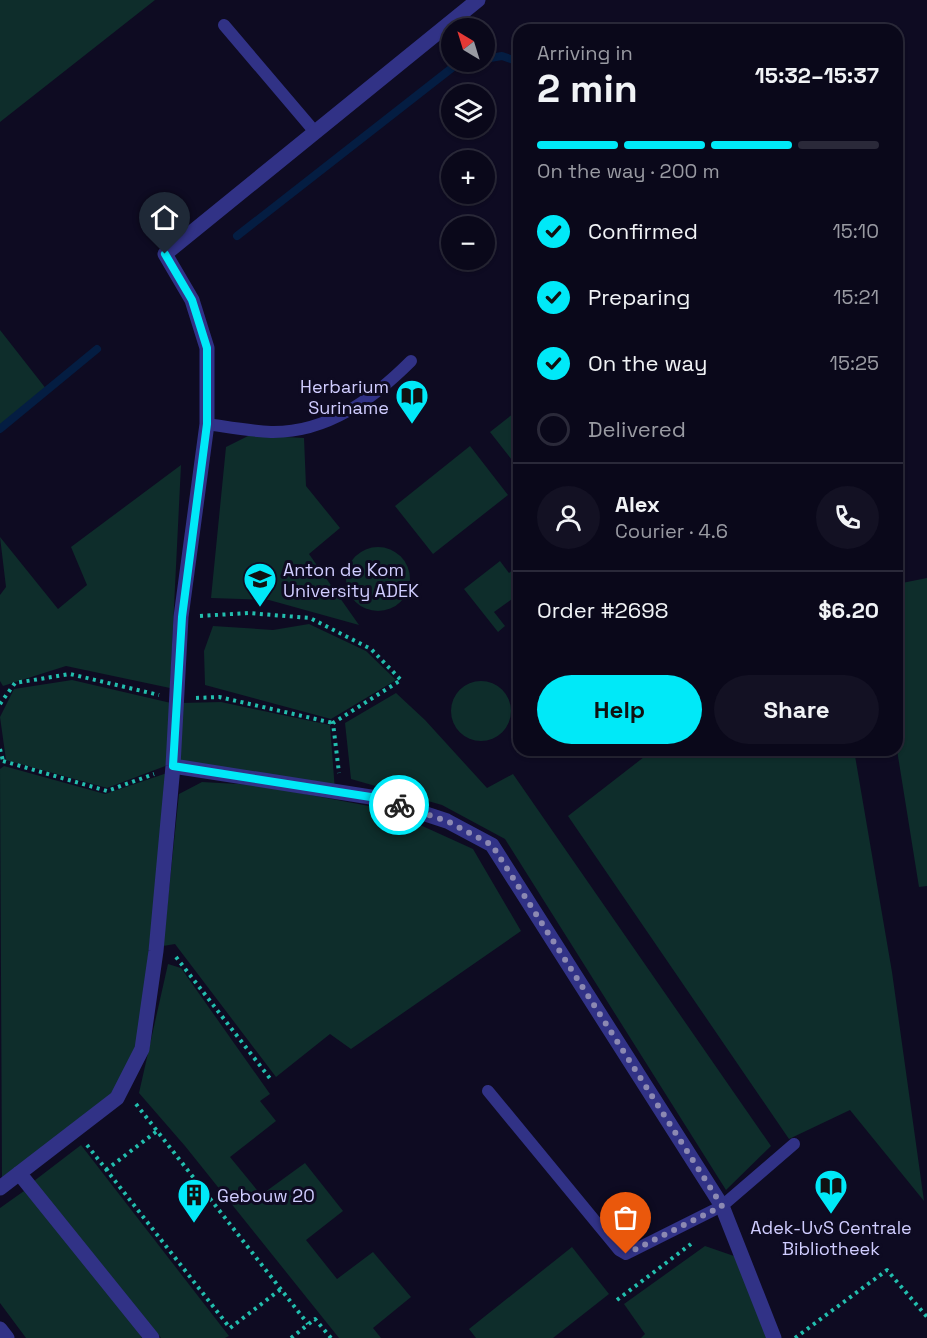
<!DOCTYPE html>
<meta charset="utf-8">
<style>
body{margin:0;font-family:"Space Grotesk",sans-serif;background:#131123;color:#f1f3f6;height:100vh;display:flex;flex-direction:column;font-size:22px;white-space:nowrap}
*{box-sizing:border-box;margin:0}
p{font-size:20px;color:#999aa2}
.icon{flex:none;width:33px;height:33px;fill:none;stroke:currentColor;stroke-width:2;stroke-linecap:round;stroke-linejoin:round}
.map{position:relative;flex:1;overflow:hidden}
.side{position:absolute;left:513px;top:24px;width:390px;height:732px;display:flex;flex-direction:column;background:#0a081a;border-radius:18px;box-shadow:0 2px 4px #0004,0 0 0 2px #2a2939}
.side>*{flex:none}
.needle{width:39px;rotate:322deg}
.tools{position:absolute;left:441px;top:18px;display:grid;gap:12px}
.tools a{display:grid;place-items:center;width:54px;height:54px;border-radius:50%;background:#0a081a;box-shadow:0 2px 4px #0004,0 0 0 2px #2a2939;font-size:30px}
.pin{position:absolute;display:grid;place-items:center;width:51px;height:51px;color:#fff;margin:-62px -26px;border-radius:50% 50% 50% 0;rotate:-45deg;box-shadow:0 0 6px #0007}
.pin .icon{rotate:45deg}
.courier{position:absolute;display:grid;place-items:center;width:60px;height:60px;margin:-30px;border:4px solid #00e9f8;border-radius:50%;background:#fff;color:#222;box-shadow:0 2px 8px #0007}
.headline em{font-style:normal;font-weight:600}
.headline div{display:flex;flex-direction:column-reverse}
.headline{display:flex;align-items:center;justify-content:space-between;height:102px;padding:0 24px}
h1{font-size:39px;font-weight:600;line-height:45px}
.bar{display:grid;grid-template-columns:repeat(4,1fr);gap:9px 6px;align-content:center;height:72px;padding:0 24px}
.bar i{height:8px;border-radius:4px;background:#2a2939}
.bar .active{background:#00e9f8}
.bar p{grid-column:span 4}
.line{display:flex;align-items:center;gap:15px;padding:0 24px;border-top:2px solid #2a2939}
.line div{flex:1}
.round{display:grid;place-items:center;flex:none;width:63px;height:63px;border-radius:32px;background:#131123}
ol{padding:0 24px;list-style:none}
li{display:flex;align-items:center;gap:18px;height:66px}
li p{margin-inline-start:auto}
li .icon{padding:6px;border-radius:50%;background:#00e9f8;color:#111;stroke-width:4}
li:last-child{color:#999aa2}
li i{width:33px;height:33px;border:3px solid #2a2939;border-radius:50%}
.button{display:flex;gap:12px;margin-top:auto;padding:12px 24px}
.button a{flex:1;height:69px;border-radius:36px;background:#00e9f8;color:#111;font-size:24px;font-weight:600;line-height:69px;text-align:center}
.button a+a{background:#131123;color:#f1f3f6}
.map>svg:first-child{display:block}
</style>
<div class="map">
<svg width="927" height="1338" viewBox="0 0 927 1338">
<rect width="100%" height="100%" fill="#0e0b22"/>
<path fill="#0e2d2b" d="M0,0H155L0,122Z
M0,330L47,390L0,429Z
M519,409V469L490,432Z
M250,435L304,438L306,486L340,528L309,554L359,625L269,600L211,598L226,447Z
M470,446L508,495L433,554L395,506Z
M181,465L170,688L66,666L3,686L0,681V595L6,587L0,537L58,609L87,585L71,547Z
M346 579a32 32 0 1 1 64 0a32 32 0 1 1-64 0Z
M500,561L509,573L519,565V608L512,599L494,612L505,626L498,632L464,589Z
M927,578V886L919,887L897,750V584Z
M309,624L366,651L396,680L331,719L205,685L204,651L213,626L273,630Z
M72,680L171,703L168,765L107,788L6,760L0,717L14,689Z
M451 711a30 30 0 1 1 60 0a30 30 0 1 1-60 0Z
M396,693L425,720L487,788L513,774L771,1146L726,1190L505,839L442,805L351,779L345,723Z
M221,702L330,725L335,791L179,762L181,703Z
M653,750H854L892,972L924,1201L850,1110L789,1139L568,816Z
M4,766L105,794L170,772L137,1050L113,1095L2,1180L0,769Z
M202,782L257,785L385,809L473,849L521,931L351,1049L330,1034L276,1077L175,944L163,946L179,794Z
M168,964L181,968L270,1094L260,1101L276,1121L230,1157L261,1195L305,1163L343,1211L306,1240L337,1279L373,1252L411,1297L373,1328L381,1338H339L185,1146L139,1093Z
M81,1145L229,1336L225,1338H161L34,1181Z
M24,1191L127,1313L142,1338H26L0,1303V1208Z
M705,1246L734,1256L773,1338H641L645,1334L624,1304Z
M572,1247L609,1294L553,1338H476L469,1329Z"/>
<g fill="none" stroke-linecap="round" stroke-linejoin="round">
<path stroke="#041d42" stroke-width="8" d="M484,59L502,56L519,62
M237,236L457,64L471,62
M0,429L97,349"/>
<path stroke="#22beae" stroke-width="4" stroke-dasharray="3 4.5" stroke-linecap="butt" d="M200,616L248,613L310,618L371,649L401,680L333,723L339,773
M196,698L219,697L333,723
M0,704L15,683L70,674L159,695
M0,749L3,761
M3,761L107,791L154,774
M176,957L272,1081
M136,1104L308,1324
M87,1145L230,1328L281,1289
M106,1170L157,1131
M617,1300L691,1244
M291,1338L315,1319L331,1338
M795,1338L887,1270L927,1317"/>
<path stroke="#313286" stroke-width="12" d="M224,25L315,132
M207,424C228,427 249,431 271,432C327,433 373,399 411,361
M488,1091L619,1250L626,1254L722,1206L794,1144"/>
<path stroke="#313286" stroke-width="15" d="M173,766L377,798L447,821L492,845L722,1206L774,1338
M19,1173L152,1338
M0,1188L117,1098L142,1049L156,951L173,766L181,617L207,424V348L192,300L165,254L478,0
M0,1329L7,1338"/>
</g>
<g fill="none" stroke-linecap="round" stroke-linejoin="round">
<path stroke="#8c89b2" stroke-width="6" stroke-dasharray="0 10.8" d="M399,805L447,821L492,845L722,1206L626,1254"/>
<path stroke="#00e9f8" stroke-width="8" d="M165,254L192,300L207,348V424L182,617L173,766L377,798L399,805"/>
</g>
<defs>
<g id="library-pin" transform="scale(1.725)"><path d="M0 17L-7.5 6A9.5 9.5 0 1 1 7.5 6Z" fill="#00e9f8" stroke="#0e0b22"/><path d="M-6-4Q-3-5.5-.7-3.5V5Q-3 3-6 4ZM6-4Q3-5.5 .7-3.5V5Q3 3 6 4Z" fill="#111"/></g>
<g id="university-pin" transform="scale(1.725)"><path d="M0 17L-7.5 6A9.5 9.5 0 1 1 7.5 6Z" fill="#00e9f8" stroke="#0e0b22"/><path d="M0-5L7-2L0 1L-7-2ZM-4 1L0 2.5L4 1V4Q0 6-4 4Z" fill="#111"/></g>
<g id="building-pin" transform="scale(1.725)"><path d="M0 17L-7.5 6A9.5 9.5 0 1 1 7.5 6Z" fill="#00e9f8" stroke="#0e0b22"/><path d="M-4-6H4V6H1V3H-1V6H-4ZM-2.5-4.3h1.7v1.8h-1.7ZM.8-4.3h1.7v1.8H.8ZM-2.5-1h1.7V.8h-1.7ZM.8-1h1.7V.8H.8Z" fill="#111"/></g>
</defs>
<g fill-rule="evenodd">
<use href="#library-pin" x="412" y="396"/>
<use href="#university-pin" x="260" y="579"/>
<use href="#library-pin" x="831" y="1186"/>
<use href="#building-pin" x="194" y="1195"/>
</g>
<g text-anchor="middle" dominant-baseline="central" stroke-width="6" stroke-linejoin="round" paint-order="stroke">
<g font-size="18" fill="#d0cdff" stroke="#0e0b22" text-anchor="start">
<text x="389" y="386" text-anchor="end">Herbarium<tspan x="389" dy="21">Suriname</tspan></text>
<text x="283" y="569">Anton de Kom<tspan x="283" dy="21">University ADEK</tspan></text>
<text x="217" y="1195">Gebouw 20</text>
<text x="831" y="1227" text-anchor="middle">Adek-UvS Centrale<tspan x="831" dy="21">Bibliotheek</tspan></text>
</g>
</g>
</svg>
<div class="tools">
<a><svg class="needle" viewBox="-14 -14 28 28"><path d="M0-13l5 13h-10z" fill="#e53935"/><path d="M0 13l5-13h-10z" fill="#999aa2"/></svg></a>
<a><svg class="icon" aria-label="layers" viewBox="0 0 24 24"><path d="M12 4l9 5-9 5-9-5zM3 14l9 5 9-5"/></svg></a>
<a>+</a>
<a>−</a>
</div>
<div class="pin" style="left:626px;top:1254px;background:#ea580c"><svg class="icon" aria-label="bag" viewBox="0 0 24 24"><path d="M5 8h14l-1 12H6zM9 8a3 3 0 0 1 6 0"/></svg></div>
<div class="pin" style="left:165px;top:254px;background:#1f2937"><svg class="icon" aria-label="home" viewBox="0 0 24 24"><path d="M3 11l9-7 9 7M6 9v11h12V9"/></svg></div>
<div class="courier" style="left:399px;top:805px"><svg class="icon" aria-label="bike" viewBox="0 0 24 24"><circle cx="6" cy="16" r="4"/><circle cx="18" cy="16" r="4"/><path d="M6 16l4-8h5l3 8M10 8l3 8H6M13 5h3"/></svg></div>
<section class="side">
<div class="headline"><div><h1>2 min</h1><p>Arriving in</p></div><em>15:32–15:37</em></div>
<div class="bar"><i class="active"></i><i class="active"></i><i class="active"></i><i></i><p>On the way · 200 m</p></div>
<ol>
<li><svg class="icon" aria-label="check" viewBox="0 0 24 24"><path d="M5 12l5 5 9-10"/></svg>Confirmed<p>15:10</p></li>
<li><svg class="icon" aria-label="check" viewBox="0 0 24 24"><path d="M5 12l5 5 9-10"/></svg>Preparing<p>15:21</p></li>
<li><svg class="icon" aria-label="check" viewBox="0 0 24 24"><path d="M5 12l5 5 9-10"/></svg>On the way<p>15:25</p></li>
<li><i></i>Delivered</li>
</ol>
<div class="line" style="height:108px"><a class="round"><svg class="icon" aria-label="person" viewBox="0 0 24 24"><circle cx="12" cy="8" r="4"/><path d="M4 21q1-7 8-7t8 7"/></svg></a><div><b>Alex</b><p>Courier · 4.6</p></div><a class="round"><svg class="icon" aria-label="phone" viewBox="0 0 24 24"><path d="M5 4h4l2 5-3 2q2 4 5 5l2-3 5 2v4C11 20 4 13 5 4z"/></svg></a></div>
<div class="line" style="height:78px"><div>Order #2698</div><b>$6.20</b></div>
<div class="button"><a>Help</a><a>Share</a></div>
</section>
</div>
